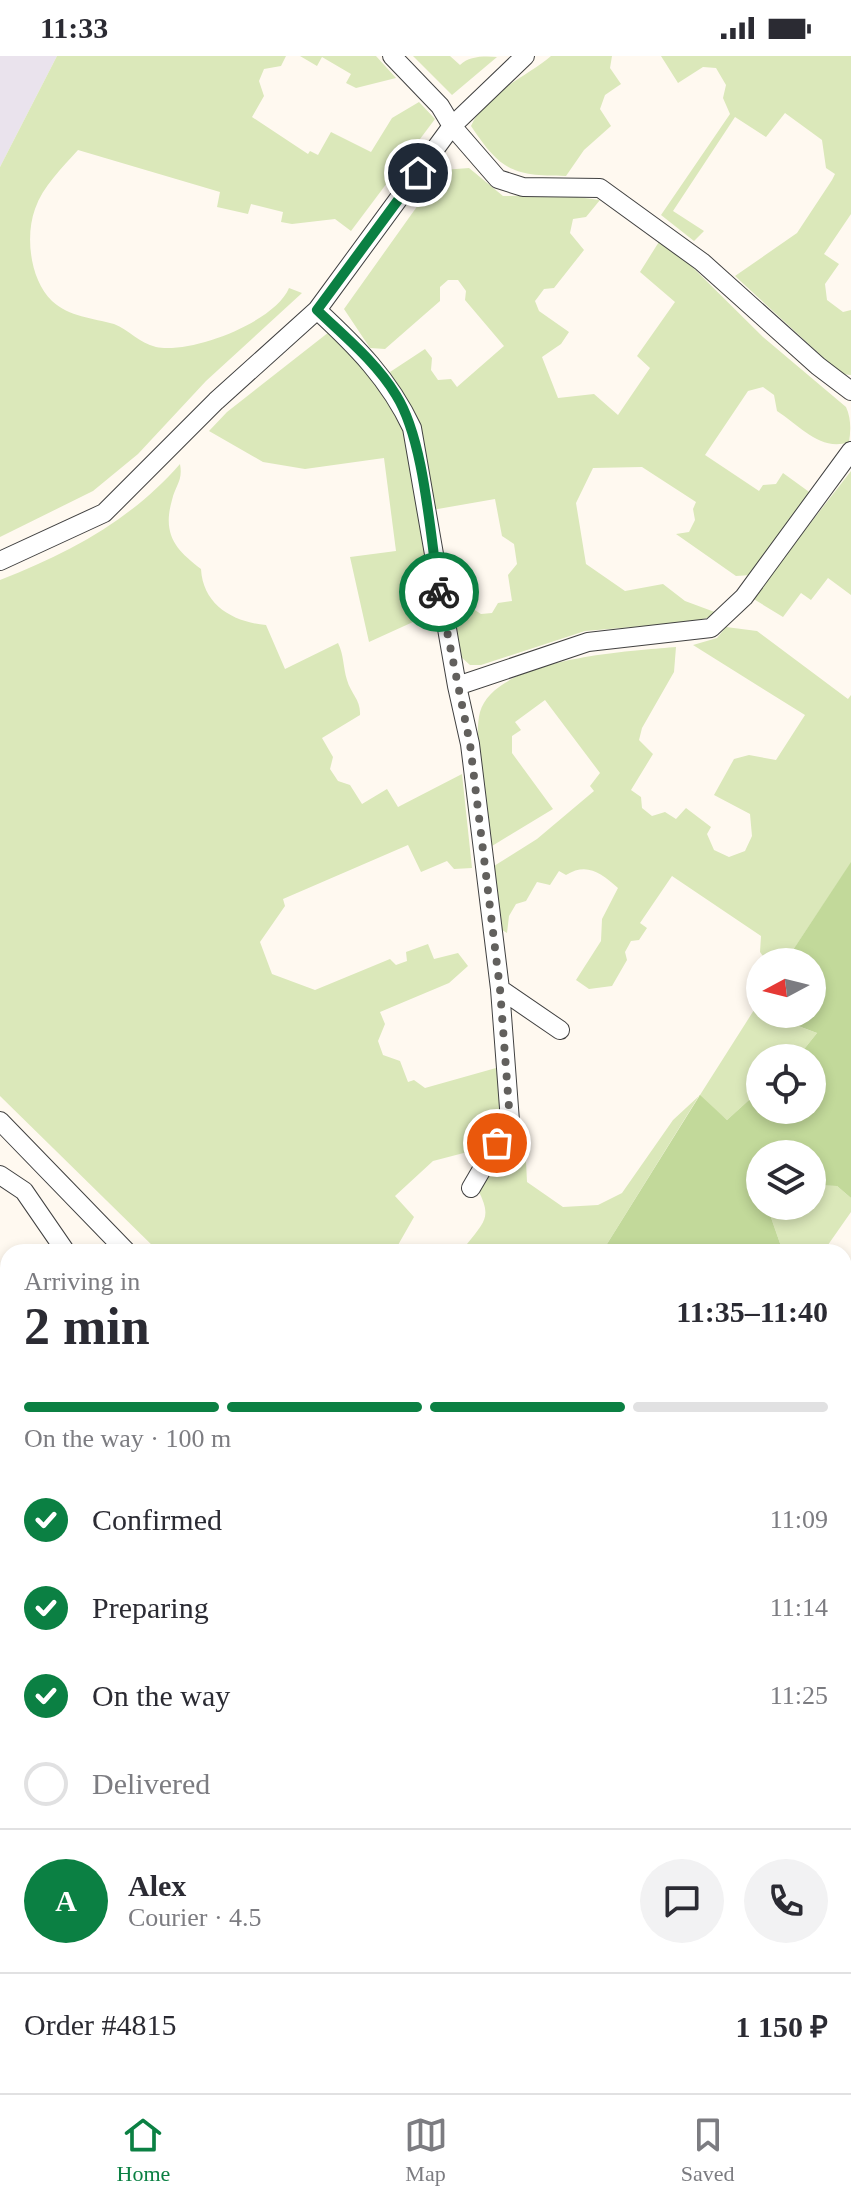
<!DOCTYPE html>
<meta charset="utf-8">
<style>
body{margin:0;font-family:Georgia,serif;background:#f2f2f3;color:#2b2b33;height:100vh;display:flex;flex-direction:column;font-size:30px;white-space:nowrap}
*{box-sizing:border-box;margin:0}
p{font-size:26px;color:#7c7c81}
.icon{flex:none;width:44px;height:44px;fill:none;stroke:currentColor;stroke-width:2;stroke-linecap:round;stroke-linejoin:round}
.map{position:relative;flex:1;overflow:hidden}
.panel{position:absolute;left:0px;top:1188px;width:852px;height:850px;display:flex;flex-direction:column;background:#fff;border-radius:24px 24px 0 0;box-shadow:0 4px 12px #0003}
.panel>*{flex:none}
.needle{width:52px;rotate:263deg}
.buttons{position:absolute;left:746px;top:892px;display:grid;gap:16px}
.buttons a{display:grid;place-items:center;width:80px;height:80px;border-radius:50%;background:#fff;box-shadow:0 4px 12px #0003;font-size:40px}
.pin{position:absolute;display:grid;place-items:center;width:68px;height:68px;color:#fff;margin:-34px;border:4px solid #fff;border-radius:50%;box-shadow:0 2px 8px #0007}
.courier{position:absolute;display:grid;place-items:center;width:80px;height:80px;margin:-40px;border:6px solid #0b8043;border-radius:50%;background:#fff;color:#222;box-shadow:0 2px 10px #0007}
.summary em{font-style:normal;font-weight:600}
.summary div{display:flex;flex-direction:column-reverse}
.summary{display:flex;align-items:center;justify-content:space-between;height:136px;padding:0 24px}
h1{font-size:52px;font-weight:600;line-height:60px}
.bar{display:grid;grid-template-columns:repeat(4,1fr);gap:12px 8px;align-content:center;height:96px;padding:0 24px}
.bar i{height:10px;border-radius:6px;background:#e1e1e2}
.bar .active{background:#0b8043}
.bar p{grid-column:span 4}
.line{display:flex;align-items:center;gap:20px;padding:0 24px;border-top:2px solid #e1e1e2}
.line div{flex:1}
.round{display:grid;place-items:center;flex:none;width:84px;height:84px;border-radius:42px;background:#f2f2f3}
ol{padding:0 24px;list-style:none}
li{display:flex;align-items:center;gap:24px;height:88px}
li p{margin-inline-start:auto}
li .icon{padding:8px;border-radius:50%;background:#0b8043;color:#fff;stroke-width:4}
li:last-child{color:#7c7c81}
li i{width:44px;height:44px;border:4px solid #e1e1e2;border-radius:50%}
.status{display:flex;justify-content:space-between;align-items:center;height:56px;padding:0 40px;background:#fff;direction:ltr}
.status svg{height:22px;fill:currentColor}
.menu{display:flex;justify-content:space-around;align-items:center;height:112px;border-top:2px solid #e1e1e2;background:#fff;font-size:22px;color:#7c7c81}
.menu a{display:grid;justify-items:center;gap:4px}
.menu .active{color:#0b8043}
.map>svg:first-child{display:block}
</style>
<div class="status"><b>11:33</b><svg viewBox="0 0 49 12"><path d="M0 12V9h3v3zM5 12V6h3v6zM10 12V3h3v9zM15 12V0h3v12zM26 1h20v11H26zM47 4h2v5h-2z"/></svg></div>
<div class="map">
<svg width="851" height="2037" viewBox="0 0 851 2037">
<rect width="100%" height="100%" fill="#fff9f0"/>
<path fill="#eae3ed" d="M0,0H57L0,111Z"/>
<path fill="#dbe8ba" d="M57,0H286L281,10L264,13L259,25L264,40L252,61L308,98L310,95L318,99L331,76L371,96L392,62L419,46L435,63L351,175L335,163L292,168L281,166L283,156L251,148L248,158L217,151L220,136L78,94C62,112 43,130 35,153C25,180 30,224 52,245C69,261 93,262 114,268C129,274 139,287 156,291C192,298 275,266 289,232L302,237L206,325L138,398L93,435L0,481V111Z
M300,0H376L396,22L356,32L346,27L351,18L322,1L317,10Z
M413,0H450L460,9C469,0 484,0 497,1L452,39Z
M551,0H612L610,12L621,28L605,39L600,53L611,70L584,94L566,120C513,120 501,115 471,70C485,37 525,22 551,0Z
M661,0H851V158L824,198L839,208L825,228L827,244L843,256L851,254V319L841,318L735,220L797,177L832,124L835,118L826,112L822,84L785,57L766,81L735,61L673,155L704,175L694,185L661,159L730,58L723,42L726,29L716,12L703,11L678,27Z
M469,112L503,140L562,139L600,144L586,161L573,163L570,177L584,194L554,232L544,233L535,245L539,255L569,276L561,288L542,301L558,342L594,338L618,359L650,312L637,300L675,246L640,216L662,181L763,281L846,351C851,362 851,374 849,386C821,396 800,370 777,355L774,339L763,331L748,335L705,399L759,435L763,429L776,428L783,417L812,438L751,519L736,520L676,478L689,476L695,464L693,453L696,446L642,411L593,412L576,447L586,508L625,535L663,528L685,545L720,558L693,566L585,575L481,609H470L460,600L449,555L470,551L481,558L492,557L498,547L512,545L508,519L517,508L514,488L502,480L495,443L432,454L398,331L390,316L425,293L432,302L431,314L438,324L451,323L457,331L504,290L465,244L466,235L458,224H448L440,231V245L385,293L370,292L344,253L443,114Z
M329,276L385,333L404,376L433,539L421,543L424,561L369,586L350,501L396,495L384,402L305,413L263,406L209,375L227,356Z
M180,408C183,425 176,428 172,444C162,479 176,494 201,513C203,549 233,566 266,569L285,613L338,587C344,599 343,611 347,624C351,638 361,644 360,659L322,682L333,701L330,713L338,725L350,729L362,748L387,733L398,751L462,718L472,812L454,813L447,805L421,816L408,789L283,843L285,850L260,886L272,918L315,934L390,903L396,909L407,905L406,896L428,888L434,903L458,897L468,910L449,927L380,956L385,968L378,985L383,999L400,1005L408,1026L414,1024L425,1032L496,1012L502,1050L479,1093L433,1105L395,1140L414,1161L394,1196H159L0,1040V524C69,497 130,465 180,408Z
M851,415V539L828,522L811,544L801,537L783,561L752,542Z
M726,571L757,575L848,643L851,639V807L785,906L765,903L760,896L761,880L672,820L640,867L647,872L639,884L631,885L625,896L627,904L612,930L589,933L576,924L601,885L602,863L618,832C601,817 587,806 566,819L559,815L550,829L537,826L526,845L516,848L509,860L507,877L492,868L494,810L537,783L594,735L590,730L600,717L545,644L515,666L521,674L512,680V697L553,753L492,790C488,757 472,687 480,656C495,602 630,595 676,591L674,616L642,672L639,684L653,698L631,734L641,741L642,752L652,760L665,756L676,763L686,752L711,771L707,778L714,794L729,801L745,795L752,780L750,758L714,739L734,703L749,699L776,704L805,659L693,589L717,582Z
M754,954L817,977L797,1002H760V1034L727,1064L699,1040L602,1196H499L492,1192L479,1196L467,1188C485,1165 492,1161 478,1134L504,1091L526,1105L527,1126L563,1151L598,1149L622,1137L673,1064L700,1039Z
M812,1129L837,1130L851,1142V1156L823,1196H783L767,1150H812Z
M844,1940L851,1946V2037H643L646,2030H844Z"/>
<path fill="#c2d99a" d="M851,806V1142L837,1130L812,1129V1098H760V1150H767L783,1196H602L700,1039L727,1064L760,1034V1054H812V1002H797L817,977L766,958H812V906H785Z"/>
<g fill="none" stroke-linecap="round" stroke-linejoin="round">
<g stroke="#414141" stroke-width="20">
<path id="service" d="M392,0L440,50L452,70L498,123L523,131L600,132L702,206L818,310L851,335
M317,254C356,290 389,323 412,372L457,630
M0,505L104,457L216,345L317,254L452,70L525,0
M500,933L560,974
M0,1065L127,1196
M0,1119L24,1135L66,1196
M471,1132L510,1065L500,933L470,688L457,630L588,586L711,572L744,541L851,395
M0,1875L8,1874
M93,2037L98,2030
M176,2037L180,2030
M275,2037L280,2030"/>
</g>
<g stroke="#414141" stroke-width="38">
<path id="minor" d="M844,1554L851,1550
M851,1753L846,1814L851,1827"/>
</g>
<g stroke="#303030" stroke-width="46">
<path id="secondary" d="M444,2037L447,2030
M500,2037L503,2030"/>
</g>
<g stroke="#1f1f1f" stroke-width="46">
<path id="primary" d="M844,1350L851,1340
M844,1522L851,1506
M366,2037L371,2030
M626,2037L628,2030"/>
</g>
<path stroke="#303030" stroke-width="5" stroke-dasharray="8 4" stroke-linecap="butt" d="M0,1299L8,1298
M0,1825L8,1824"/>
<use href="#service" stroke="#fff" stroke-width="18"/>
<use href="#minor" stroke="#fff" stroke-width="36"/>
<use href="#secondary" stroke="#fde6ad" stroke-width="44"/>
<use href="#primary" stroke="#f5ba6a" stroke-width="44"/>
</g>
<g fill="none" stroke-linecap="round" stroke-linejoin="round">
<path stroke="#62605d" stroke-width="8" stroke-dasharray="0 14.4" d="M439,536L470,688L500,933L510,1065L497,1087"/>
<path stroke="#0b8043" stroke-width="10" d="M418,117L317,254C345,281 376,306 396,339C425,385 430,481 439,536"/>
</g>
</svg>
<div class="buttons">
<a><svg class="needle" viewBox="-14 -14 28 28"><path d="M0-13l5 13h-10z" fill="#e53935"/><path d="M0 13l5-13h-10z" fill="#7c7c81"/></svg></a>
<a><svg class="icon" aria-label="locate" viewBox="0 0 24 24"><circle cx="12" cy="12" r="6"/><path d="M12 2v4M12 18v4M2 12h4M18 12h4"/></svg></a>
<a><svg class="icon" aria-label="layers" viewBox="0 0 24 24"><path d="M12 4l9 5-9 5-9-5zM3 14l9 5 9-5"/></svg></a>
</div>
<div class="pin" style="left:497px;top:1087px;background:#ea580c"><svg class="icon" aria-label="bag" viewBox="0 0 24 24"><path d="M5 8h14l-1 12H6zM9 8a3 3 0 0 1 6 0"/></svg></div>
<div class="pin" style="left:418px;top:117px;background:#1f2937"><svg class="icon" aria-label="home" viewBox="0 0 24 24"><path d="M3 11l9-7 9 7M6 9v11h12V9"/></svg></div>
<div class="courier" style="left:439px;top:536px"><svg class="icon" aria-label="bike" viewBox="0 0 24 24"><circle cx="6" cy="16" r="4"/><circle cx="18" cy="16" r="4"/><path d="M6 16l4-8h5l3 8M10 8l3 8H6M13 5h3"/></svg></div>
<section class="panel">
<div class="summary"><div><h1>2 min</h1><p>Arriving in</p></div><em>11:35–11:40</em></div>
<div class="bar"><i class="active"></i><i class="active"></i><i class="active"></i><i></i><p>On the way · 100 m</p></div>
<ol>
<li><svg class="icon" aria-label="check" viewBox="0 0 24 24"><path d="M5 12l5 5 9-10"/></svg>Confirmed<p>11:09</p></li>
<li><svg class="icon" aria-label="check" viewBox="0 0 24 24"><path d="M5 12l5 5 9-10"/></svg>Preparing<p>11:14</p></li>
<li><svg class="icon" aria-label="check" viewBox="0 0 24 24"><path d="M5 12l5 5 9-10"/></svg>On the way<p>11:25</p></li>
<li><i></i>Delivered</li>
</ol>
<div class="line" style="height:144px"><b class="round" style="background:#0b8043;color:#fff">A</b><div><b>Alex</b><p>Courier · 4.5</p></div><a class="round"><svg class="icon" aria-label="chat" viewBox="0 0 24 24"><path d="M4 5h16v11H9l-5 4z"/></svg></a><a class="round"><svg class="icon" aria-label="phone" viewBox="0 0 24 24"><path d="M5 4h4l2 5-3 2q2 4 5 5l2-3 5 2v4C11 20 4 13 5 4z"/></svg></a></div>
<div class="line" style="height:104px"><div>Order #4815</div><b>1 150 ₽</b></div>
</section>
</div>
<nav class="menu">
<a class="active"><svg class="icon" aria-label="home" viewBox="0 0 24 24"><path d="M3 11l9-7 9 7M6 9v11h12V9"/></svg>Home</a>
<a><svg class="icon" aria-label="map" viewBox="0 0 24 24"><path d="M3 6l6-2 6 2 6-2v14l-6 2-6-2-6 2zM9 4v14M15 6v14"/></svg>Map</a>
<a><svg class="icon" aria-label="saved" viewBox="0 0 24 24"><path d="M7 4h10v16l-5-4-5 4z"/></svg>Saved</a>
</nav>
